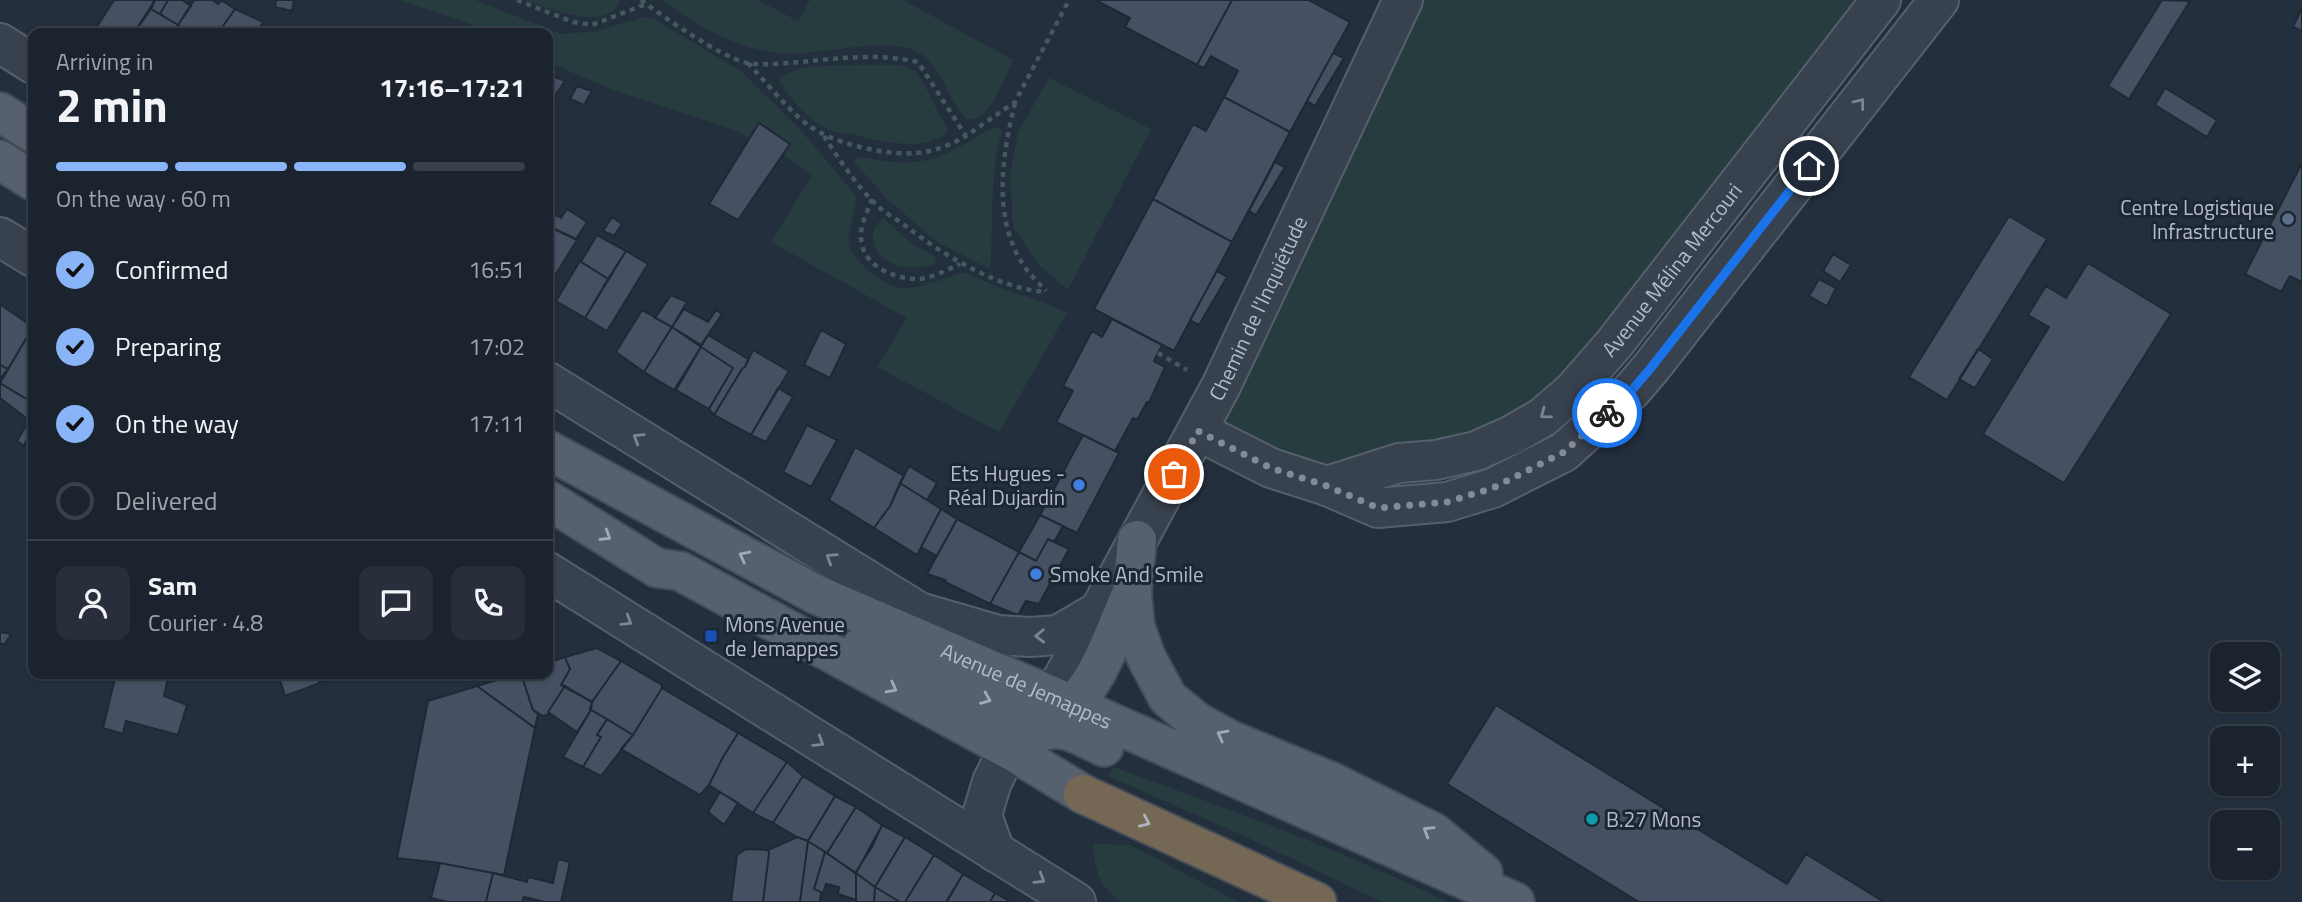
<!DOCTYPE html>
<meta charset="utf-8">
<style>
body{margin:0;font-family:"Titillium Web",sans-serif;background:#282f3a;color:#f1f3f6;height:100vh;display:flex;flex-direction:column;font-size:26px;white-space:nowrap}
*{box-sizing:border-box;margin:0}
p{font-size:23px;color:#a0a4aa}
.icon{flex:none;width:38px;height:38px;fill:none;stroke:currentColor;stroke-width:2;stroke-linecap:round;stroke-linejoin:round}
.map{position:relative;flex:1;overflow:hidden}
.side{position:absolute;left:28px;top:28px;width:525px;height:651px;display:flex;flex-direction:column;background:#1b232e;border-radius:14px;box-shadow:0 2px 5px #0004,0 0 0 2px #39404a}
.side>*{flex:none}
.controls{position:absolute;left:2210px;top:642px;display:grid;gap:14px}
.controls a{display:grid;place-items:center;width:70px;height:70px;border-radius:14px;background:#1b232e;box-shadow:0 2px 5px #0004,0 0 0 2px #39404a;font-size:35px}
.pin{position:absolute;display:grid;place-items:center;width:60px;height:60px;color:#fff;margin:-30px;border:4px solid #fff;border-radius:50%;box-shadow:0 2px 7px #0007}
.courier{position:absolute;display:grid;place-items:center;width:70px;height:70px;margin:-35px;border:5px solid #1a73e8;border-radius:50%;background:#fff;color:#222;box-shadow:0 2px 9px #0007}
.summary em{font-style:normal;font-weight:700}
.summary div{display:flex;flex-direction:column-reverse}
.summary{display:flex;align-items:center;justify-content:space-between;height:119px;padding:0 28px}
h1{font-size:46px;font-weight:700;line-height:52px}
.bar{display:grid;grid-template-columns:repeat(4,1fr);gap:10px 7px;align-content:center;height:84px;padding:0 28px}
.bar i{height:9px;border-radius:5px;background:#39404a}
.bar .on{background:#8ab4f8}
.bar p{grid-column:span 4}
.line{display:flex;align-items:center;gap:18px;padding:0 28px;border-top:2px solid #39404a}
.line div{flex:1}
.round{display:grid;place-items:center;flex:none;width:74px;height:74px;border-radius:14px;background:#282f3a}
ol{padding:0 28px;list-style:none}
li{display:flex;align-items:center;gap:21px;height:77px}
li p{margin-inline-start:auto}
li .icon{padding:7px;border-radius:50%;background:#8ab4f8;color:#111;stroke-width:4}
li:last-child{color:#a0a4aa}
li i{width:38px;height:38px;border:4px solid #39404a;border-radius:50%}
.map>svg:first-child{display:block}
</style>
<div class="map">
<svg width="2302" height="902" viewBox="0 0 2302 902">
<rect width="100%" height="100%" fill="#242f3e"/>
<path fill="#263c3f" d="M399,0H475L562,34L597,31L644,17L656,20L742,72L798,127L856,196C856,213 847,227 849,244C852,260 884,286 901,288C916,290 950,277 964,272L1000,288L1040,301L1067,313L999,432L877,367L907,318L771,242L812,175L784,155L732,129L613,90L548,62V33H488L468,23Z
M526,0H620C610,34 547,8 526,0Z
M661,0H757L798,21L810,0H903L1013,60L993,103L979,118L967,120C948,101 943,69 921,54C895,35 821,54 788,54C740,52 699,26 661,0Z
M1403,0H1881L1542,417L1327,486L1198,431Z
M859,65H899L915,71L923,82L948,131C924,154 881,141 852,134C844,133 833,132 825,128C809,120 788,96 779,81C791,63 838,66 859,65Z
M1049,78L1151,129L1068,290L1039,265L1013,227L1010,176L1018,132Z
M997,127L1002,131C989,176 994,223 990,269L937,242L885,197L854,162L856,158C865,156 874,160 883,161C898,163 912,163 927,160C956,154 973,135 997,127Z
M883,218L914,245L938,258L933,265C922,267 911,269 900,266C876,260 862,236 883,218Z
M1113,767C1226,808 1340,849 1448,902H1382L1253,840L1108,776Z
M1093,844L1130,845L1239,902H1122C1099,889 1095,869 1093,844Z"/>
<path fill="#455162" stroke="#1f2835" stroke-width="2" d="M114,0H155L134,33H93Z
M155,0H168L160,14L151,9Z
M168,0H182L191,6L178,25L160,14Z
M194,0H212L218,4L221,0L235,9L218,33H191L178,25Z
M276,0H294L292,11L275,7Z
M1095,0H1232L1197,65L1125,27L1130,18Z
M1232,0H1309L1350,22L1290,132L1224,97L1238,71L1211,56L1204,68L1197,65Z
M2162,0L2190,1L2129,99L2108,86Z
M2302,8V31L2293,27Z
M151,9L178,25L173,33H134Z
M235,9L263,22L256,33H218Z
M178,25L191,33H173Z
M1333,53L1344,58L1315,106L1307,101Z
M548,74L565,81L554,97L548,95Z
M577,86L592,91L584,105L570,99Z
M2165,88L2217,120L2207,137L2155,105Z
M1224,97L1290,132L1232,242L1153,199L1193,124L1206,131Z
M759,123L790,144L738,220L709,204Z
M1275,162L1285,167L1256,215L1249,211Z
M2302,163V282L2290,276L2281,292L2245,274Z
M1153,199L1232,242L1174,351L1094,309Z
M567,209L587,222L576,239L548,226L556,215L561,218Z
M2009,216L2047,239L1947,400L1909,377Z
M612,217L622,224L614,236L603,231Z
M548,226L577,240L548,287Z
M597,235L626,251L608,279L581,262Z
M626,251L648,264L607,331L585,318Z
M1833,254L1851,265L1840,282L1823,271Z
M580,261L608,279L585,318L556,301Z
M2088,263L2171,314L2064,483L1983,434L2049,327L2028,315L2046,286L2066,298Z
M1217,271L1227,277L1199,325L1190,320Z
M1819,279L1836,288L1827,306L1809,296Z
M671,295L687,302L672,327L655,318Z
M0,304L33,327L8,369L0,365Z
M684,309L708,322L716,310L722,314L701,345L672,327Z
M642,310L672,327L644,372L616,352Z
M1112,319L1162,345L1154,361L1165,367L1149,403L1147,402L1137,420L1133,418L1115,451L1056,422L1073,391L1063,386L1092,331L1102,337Z
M33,327V403L0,383Z
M672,327L701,347L674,390L644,372Z
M821,330L846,344L830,378L804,365Z
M708,335L748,359L745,367L742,369L714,415L709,409L733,368L701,347Z
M701,347L733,368L709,409L676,390Z
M1978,349L1993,359L1975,388L1959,379Z
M753,350L789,371L751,435L714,415L742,369L745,367Z
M0,365L8,369L0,379Z
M0,383L33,403V414L29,420L0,398Z
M778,388L793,397L766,442L751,435Z
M33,414V444L27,439L24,446L17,441Z
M807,425L837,440L811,487L783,472Z
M1083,435L1119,453L1077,533L1040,515Z
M855,447L904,476L890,506L874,528L829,500Z
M909,466L937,483L927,500L900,483Z
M900,483L941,509L917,555L874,528L890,506Z
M941,509L957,519L937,556L921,547Z
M1040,515L1063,526L1054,542L1048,539L1036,561L1019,552Z
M957,519L1019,552L990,604L943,581L945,580L927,574Z
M1048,539L1069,549L1039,604L1026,601L1018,615L990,604L1019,552L1036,561Z
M0,632L11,634L5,644H0Z
M597,648L621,661L592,702L561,685L570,669L565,657Z
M565,657L570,669L561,685L565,686L548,712L550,714L543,716L533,710L521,674H548V663Z
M621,661L662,685V688L633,735L590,709L592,702Z
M116,674H169L164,696L187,705L178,735L126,721L123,734L103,728Z
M278,674H316L320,683L285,696Z
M316,674H338L339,675L320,683Z
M517,674H521L533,710L538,714L535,728L477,686Z
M477,686L535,728L504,875L440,863L397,858L428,701Z
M565,686L592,702L591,710L577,732L548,712Z
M662,688L738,733L723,757L709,785L700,795L621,749L633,735Z
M1496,705L1787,884L1806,854L1884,902H1639L1447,784Z
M591,710L607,719L597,735L601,737L583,767L563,757Z
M607,719L633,735L601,776L583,767L601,737L597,735Z
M738,733L787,762L753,813L709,785L723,757Z
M787,762L803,776L773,823L753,813Z
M803,776L835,796L808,841L797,837L773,823Z
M720,792L738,803L724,825L708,812Z
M835,796L856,807L827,853L808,841Z
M856,807L882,825L872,847L855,873L827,853Z
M882,825L905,837L875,887L856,873Z
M797,837L808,841L800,902H763L769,853L768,850Z
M905,837L934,855L905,902H900L875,887Z
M808,841L825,852L814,889L823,893H821L820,902H800Z
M746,849L768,850L769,853L763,902H731L737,855Z
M825,852L856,873V900L838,894L839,887L826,884L823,893L814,889Z
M934,855L963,874L948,900L946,902H905Z
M558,859L570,862L561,902H545L524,897L522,902H486L493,873L527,882L528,877L553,883Z
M440,863L493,873L486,902H448L431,898Z
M856,873L875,887L874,902H856Z
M963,874L995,893L990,902H946Z
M875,887L900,902H874Z
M995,893L1011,902H990Z"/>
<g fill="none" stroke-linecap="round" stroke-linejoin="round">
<g stroke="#565f6c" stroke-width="42">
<g id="street">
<path d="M0,43L33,64"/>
<path d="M0,237L33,257"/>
<path d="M548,382L919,612L998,635L1030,637L1058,635L1101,610"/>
<path d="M1198,431L1271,468L1327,486L1378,508L1447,502L1493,488L1564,452L1632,390L1650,369L1939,0"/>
<path id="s1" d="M1327,486L1399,463L1436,460L1476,451L1512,435L1543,417L1572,392L1614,344L1881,0"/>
<path d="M548,572L1076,902"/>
<path id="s2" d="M995,852L982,815L992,782L999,768L1024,737L1063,678L1221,386L1403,0"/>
</g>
</g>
<g stroke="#414a57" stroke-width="42">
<g id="primary">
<path d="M0,112L33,133"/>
<path d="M0,160L33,181"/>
<path id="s3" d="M548,450L815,594L1052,696L1515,902"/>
<path d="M548,500L657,568L680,571L1012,751L1083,794"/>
<path d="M1137,540L1132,592L1135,626L1146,657L1168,698L1197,722L1230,740L1332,782L1433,832L1483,873"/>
<path d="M862,646L1026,715L1059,717C1098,689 1113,634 1132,592"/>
<path d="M1024,737C1064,722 1068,730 1104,747"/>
</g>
</g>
<g stroke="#434c59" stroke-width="42">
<path id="highway" d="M1083,794L1317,902"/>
</g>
<path stroke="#44595c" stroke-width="4.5" stroke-dasharray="5 5" stroke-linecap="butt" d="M517,0L573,22L592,25L646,4
M641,0C663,17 721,57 747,63C764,66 784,63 801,62C841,58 879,53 918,62L966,136L1015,102L1069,0
M748,63C766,82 787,109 808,125C831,143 887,156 916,153C934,152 950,145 966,136
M1015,103C1002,156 992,218 1024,266C1030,275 1039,283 1046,291
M824,136C840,161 858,188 880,208C888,215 898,220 907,227C943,255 999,289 1046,292
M872,199C868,210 861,223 861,235C860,266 894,279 919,279C933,278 948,269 960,264
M1158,353L1187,370"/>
<use href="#street" stroke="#38414e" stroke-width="38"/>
<use href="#primary" stroke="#56606e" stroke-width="38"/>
<use href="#highway" stroke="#746855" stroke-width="38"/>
</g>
<defs><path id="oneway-chevron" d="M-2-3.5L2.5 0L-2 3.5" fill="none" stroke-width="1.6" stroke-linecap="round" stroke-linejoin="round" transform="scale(1.75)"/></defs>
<g stroke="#7c8592">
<use href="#oneway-chevron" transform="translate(1860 103) rotate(-52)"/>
<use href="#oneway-chevron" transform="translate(1545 414) rotate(143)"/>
<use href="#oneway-chevron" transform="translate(638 438) rotate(-148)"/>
<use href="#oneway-chevron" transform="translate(831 558) rotate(-148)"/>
<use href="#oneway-chevron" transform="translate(627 621) rotate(32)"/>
<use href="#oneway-chevron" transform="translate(1040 636) rotate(178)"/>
<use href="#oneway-chevron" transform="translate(819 742) rotate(32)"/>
<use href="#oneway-chevron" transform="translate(1040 879) rotate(32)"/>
</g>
<g stroke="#a1aab7">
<use href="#oneway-chevron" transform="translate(606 536) rotate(32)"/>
<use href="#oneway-chevron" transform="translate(744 556) rotate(-152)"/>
<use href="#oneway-chevron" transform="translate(892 688) rotate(28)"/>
<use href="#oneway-chevron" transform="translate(986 699) rotate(22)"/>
<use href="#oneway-chevron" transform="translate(1222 735) rotate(-152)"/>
<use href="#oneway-chevron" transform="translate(1428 831) rotate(-149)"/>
</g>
<use stroke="#aeb4bd" href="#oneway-chevron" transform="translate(1145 822) rotate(25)"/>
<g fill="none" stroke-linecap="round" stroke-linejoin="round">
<path stroke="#828b98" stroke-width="7" stroke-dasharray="0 12.6" d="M1174,474L1198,431L1271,468L1327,486L1378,508L1447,502L1493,488L1564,452L1607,413"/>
<path stroke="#1a73e8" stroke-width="9" d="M1607,413L1632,390L1650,369L1809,166"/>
</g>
<circle fill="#5c6f8a" stroke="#1d2633" stroke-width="2.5" cx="2288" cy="219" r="7"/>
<g fill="#3f7fe0" stroke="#1d2633" stroke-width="2.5">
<circle cx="1079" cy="485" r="7"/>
<circle cx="1036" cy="574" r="7"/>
</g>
<rect fill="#1a4fb4" stroke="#1d2633" stroke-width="2.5" x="704" y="629" width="14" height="14" rx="3.5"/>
<circle fill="#0f9aa8" stroke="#1d2633" stroke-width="2.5" cx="1592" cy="819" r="7"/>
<g text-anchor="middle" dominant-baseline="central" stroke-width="6" stroke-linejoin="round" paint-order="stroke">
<g font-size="21" fill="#b4bcc9" stroke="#1d2633" text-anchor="start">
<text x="2274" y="207" text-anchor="end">Centre Logistique<tspan x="2274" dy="24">Infrastructure</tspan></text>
<text x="1065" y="473" text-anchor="end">Ets Hugues -<tspan x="1065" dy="24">Réal Dujardin</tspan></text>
<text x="1050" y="574">Smoke And Smile</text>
<text x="725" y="624">Mons Avenue<tspan x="725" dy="24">de Jemappes</tspan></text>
<text x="1606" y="819">B.27 Mons</text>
</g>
<g font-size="21" fill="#b4bcc9" stroke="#1d2633">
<text stroke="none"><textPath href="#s1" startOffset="425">Avenue Mélina Mercouri</textPath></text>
<text stroke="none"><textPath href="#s2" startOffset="618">Chemin de l'Inquiétude</textPath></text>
<text stroke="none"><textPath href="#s3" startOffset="534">Avenue de Jemappes</textPath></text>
</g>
</g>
</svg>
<div class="controls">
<a><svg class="icon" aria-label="layers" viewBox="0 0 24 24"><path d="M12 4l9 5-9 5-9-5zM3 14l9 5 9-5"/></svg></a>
<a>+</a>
<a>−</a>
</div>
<div class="pin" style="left:1174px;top:474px;background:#ea580c"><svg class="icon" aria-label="bag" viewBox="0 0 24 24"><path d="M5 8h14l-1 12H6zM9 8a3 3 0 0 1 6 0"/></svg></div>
<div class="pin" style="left:1809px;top:166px;background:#1f2937"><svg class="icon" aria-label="home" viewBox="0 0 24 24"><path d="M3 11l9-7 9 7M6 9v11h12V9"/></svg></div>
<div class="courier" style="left:1607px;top:413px"><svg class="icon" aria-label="bike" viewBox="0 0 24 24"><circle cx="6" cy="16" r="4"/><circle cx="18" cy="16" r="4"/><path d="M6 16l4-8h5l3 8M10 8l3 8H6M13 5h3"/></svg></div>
<section class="side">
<div class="summary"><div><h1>2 min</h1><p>Arriving in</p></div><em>17:16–17:21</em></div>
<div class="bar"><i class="on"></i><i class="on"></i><i class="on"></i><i></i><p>On the way · 60 m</p></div>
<ol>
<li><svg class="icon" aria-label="check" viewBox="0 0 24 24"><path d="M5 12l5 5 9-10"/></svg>Confirmed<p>16:51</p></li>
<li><svg class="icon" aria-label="check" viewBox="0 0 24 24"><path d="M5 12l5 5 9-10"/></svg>Preparing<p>17:02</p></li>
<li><svg class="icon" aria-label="check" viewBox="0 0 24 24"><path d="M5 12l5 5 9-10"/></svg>On the way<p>17:11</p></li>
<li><i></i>Delivered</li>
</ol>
<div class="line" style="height:126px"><a class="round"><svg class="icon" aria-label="person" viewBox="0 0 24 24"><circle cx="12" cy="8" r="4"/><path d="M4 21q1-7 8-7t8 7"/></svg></a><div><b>Sam</b><p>Courier · 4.8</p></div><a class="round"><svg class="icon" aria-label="chat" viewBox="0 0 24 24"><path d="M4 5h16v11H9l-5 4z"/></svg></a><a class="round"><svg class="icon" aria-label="phone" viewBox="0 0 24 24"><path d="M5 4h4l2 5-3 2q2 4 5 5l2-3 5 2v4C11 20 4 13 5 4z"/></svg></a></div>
</section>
</div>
